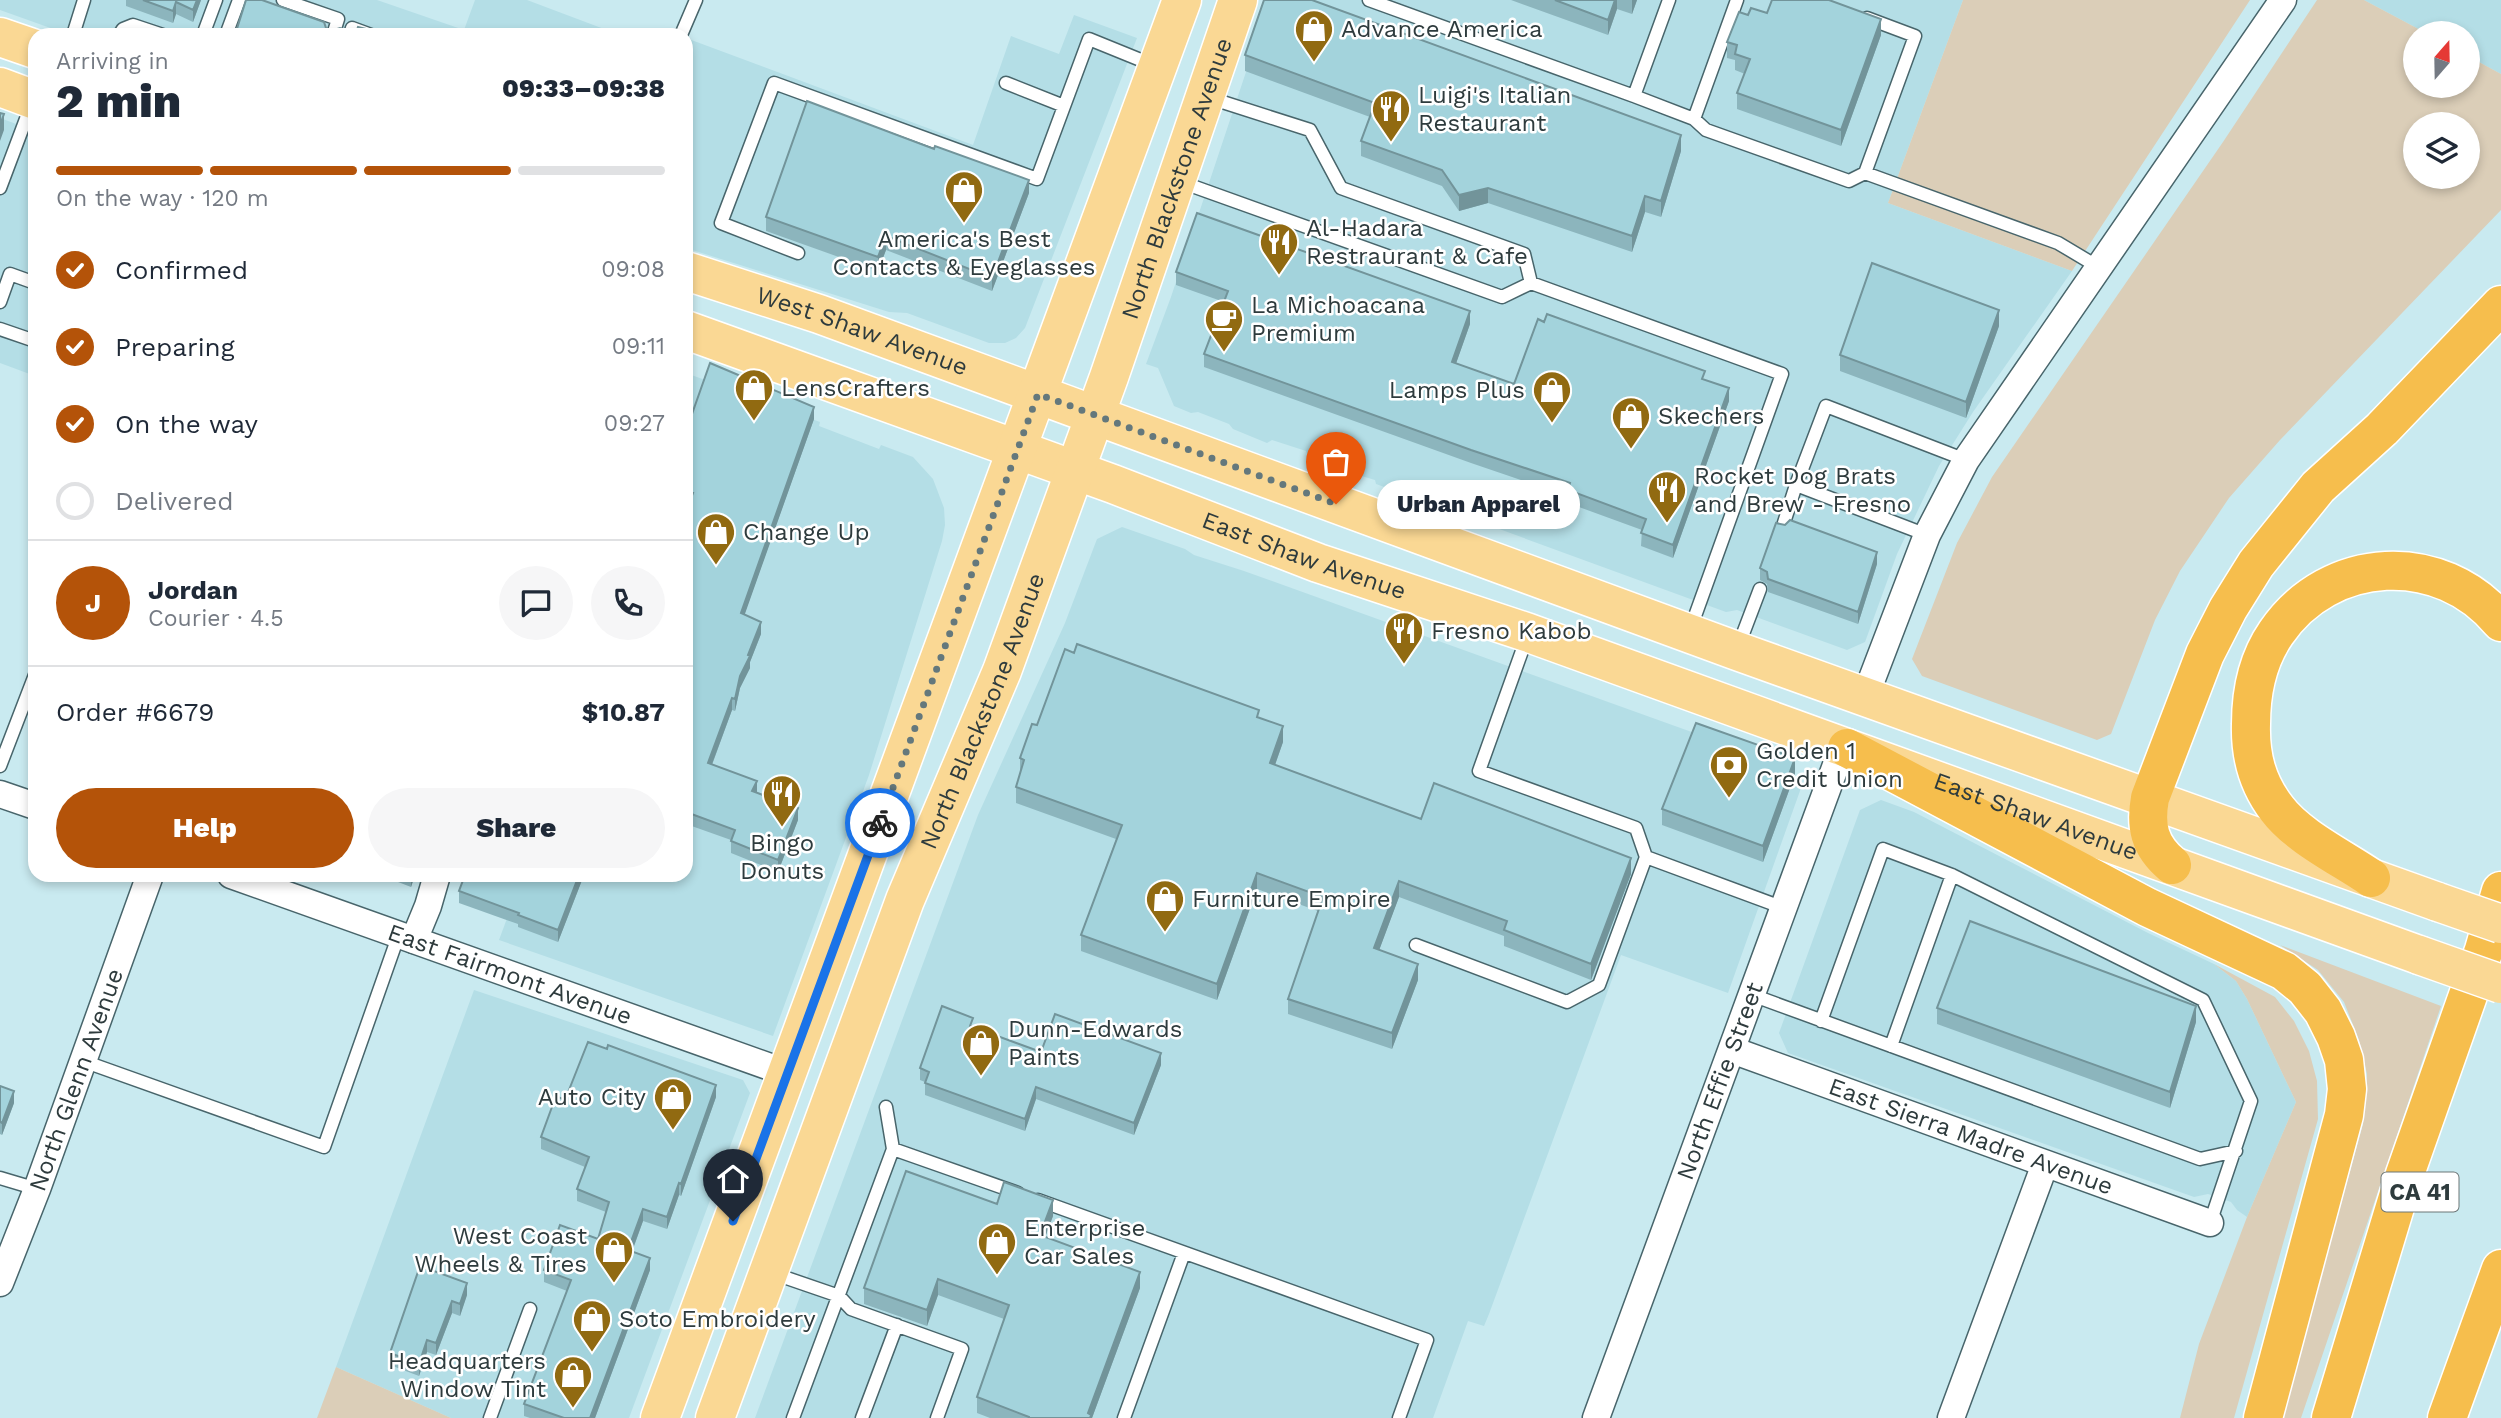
<!DOCTYPE html>
<meta charset="utf-8">
<style>
body{margin:0;font-family:"Work Sans",sans-serif;background:#f6f6f7;color:#1f2937;height:100vh;display:flex;flex-direction:column;font-size:26px;white-space:nowrap}
*{box-sizing:border-box;margin:0}
p{font-size:23px;color:#747a83}
.icon{flex:none;width:38px;height:38px;fill:none;stroke:currentColor;stroke-width:2;stroke-linecap:round;stroke-linejoin:round}
.map{position:relative;flex:1;overflow:hidden}
.side{position:absolute;left:28px;top:28px;width:665px;height:854px;display:flex;flex-direction:column;background:#fff;border-radius:21px;box-shadow:0 4px 10px #0003}
.side>*{flex:none}
.needle{width:46px;rotate:20deg}
.tools{position:absolute;left:2403px;top:21px;display:grid;gap:14px}
.tools a{display:grid;place-items:center;width:77px;height:77px;border-radius:50%;background:#fff;box-shadow:0 4px 10px #0003;font-size:35px}
.pin{position:absolute;display:grid;place-items:center;width:60px;height:60px;color:#fff;margin:-72px -30px;border-radius:50% 50% 50% 0;rotate:-45deg;box-shadow:0 0 7px #0007}
.pin .icon{rotate:45deg}
.courier{position:absolute;display:grid;place-items:center;width:70px;height:70px;margin:-35px;border:5px solid #1a73e8;border-radius:50%;background:#fff;color:#222;box-shadow:0 2px 9px #0007}
.bubble{position:absolute;height:49px;border-radius:24px;background:#fff;box-shadow:0 4px 10px #0003;font-size:23px;font-weight:800;line-height:49px;text-align:center}
.head em{font-style:normal;font-weight:800}
.head div{display:flex;flex-direction:column-reverse}
.head{display:flex;align-items:center;justify-content:space-between;height:119px;padding:0 28px}
h1{font-size:46px;font-weight:800;line-height:52px}
.bar{display:grid;grid-template-columns:repeat(4,1fr);gap:10px 7px;align-content:center;height:84px;padding:0 28px}
.bar i{height:9px;border-radius:5px;background:#e0e1e3}
.bar .current{background:#b45309}
.bar p{grid-column:span 4}
.line{display:flex;align-items:center;gap:18px;padding:0 28px;border-top:2px solid #e0e1e3}
.line div{flex:1}
.round{display:grid;place-items:center;flex:none;width:74px;height:74px;border-radius:37px;background:#f6f6f7}
ol{padding:0 28px;list-style:none}
li{display:flex;align-items:center;gap:21px;height:77px}
li p{margin-inline-start:auto}
li .icon{padding:7px;border-radius:50%;background:#b45309;color:#fff;stroke-width:4}
li:last-child{color:#747a83}
li i{width:38px;height:38px;border:4px solid #e0e1e3;border-radius:50%}
.cta{display:flex;gap:14px;margin-top:auto;padding:14px 28px}
.cta a{flex:1;height:80px;border-radius:42px;background:#b45309;color:#fff;font-size:28px;font-weight:800;line-height:80px;text-align:center}
.cta a+a{background:#f6f6f7;color:#1f2937}
.map>svg:first-child{display:block}
</style>
<div class="map">
<svg width="2501" height="1418" viewBox="0 0 2501 1418">
<rect width="100%" height="100%" fill="#c9eaf0"/>
<path fill="#b4dee6" d="M0,0H377L464,30L475,0H527L620,35H70L0,10Z
M1270,0H1963L1888,203L2072,271L1973,412L1939,466L1897,554L1865,642L1847,650L1737,610L1726,612L1376,484L1375,480L1331,467L1308,456L1306,451L1272,440L1267,443L1233,429L1229,424L1198,412L1191,413L1174,406L1158,368L1146,364L1171,297Z
M2364,0H2501V74L2468,56V33H2426Z
M1074,15L1137,38L1025,328L1016,338L1005,343H989L907,313L889,312L686,248V38L973,145L1011,36L1059,54Z
M0,118L35,131V376L0,363Z
M686,373L820,422L819,426L879,449L881,445L913,457L933,479L944,508L945,525L942,541L869,775L773,1036L499,940L523,875H686Z
M1122,527L1185,549L1194,555L1244,571L1792,768L1801,788L1728,993L1621,955L1489,1314L1484,1326L1468,1321L1433,1418H755L978,815L1065,623L1097,539Z
M1881,800L1914,812L2148,933L2214,964L2236,981L2247,999L2296,1102L2247,1217L2237,1210L2231,1202L2208,1194L2194,1197L1788,1053L1779,1033L1860,810Z
M474,990L743,1080L750,1093L629,1418H451L336,1367Z"/>
<path fill="#dbceb8" fill-rule="evenodd" d="M1963,0H2250L2072,271L1888,203Z
M2317,0H2364L2426,33H2415V86H2468V56L2501,74V210L2280,440L2229,498L2180,571L2155,620L2111,734L2097,740L1922,676L1912,659L1957,543L1992,477L2223,142ZM2415,124H2468V177H2415Z
M2280,945L2441,1006L2301,1418H2282L2363,1124L2367,1074L2359,1040L2344,1002L2318,970Z
M2214,964L2275,997L2294,1021L2309,1051L2317,1081L2318,1119L2234,1418H2180L2199,1344L2247,1217L2296,1102L2247,999L2236,981Z
M336,1367L451,1418H317Z"/>
<g fill="none" stroke-linecap="round" stroke-linejoin="round">
<g stroke="#48656b" stroke-width="15">
<path id="service" d="M283,0L338,19L333,35
M1369,0L1634,96L1694,119L1706,130L1849,181L1865,173L1915,36L1867,18
M73,35L84,0
M119,35L123,29L133,25L163,35
M203,35L216,0
M226,35L239,0
M350,35L352,28L371,35
M681,35L696,0
M1006,83L1064,106
M1634,96L1669,0
M1210,98L1310,130L1341,188L1524,254L1531,283
M1694,119L1737,0
M1865,173L2058,243L2100,268
M1181,182L1502,297L1531,283L1782,374L1690,630
M0,188L32,103
M798,253L721,223L774,83L1037,179L1089,39L1153,65
M0,302L10,274L35,283
M0,329L35,341
M1782,529L1796,485
M1927,535L1796,485L1826,406L1966,460
M1527,637L1479,771L1636,828L1646,857L1784,908
M1738,647L1760,589
M0,766L35,675
M1416,945L1567,1002L1599,985L1646,857
M1752,995L2200,1159L2236,1151
M1821,1021L1883,849L1952,875L2203,1000L2251,1101L2210,1223
M1891,1046L1952,875
M83,1061L324,1147L399,934
M893,1149L1018,1193
M0,1178L37,1189
M1038,1200L1427,1340L1399,1418
M772,1273L839,1296L851,1309L962,1349L937,1418
M490,1418L530,1309
M793,1418L893,1149L886,1107
M862,1418L897,1325
M1124,1418L1184,1253"/>
</g>
<g stroke="#48656b" stroke-width="29">
<g id="minor">
<path d="M1865,697L1927,535L1966,460L2283,0"/>
<path d="M0,794L35,806"/>
<path id="s1" d="M231,875L787,1073"/>
<path d="M414,940L428,906L437,875"/>
<path id="s2" d="M1732,1050L2210,1223"/>
<path id="s3" d="M0,1283L37,1189L150,875"/>
<path id="s4" d="M1596,1418L1843,746"/>
<path d="M1951,1418L2045,1164"/>
</g>
</g>
<g stroke="#fff" stroke-width="41">
<g id="primary">
<path d="M0,37L35,49"/>
<path d="M0,87L35,100"/>
<path id="s5" d="M686,271L819,314L1737,651L2438,902"/>
<path id="s6" d="M686,330L1113,484L1318,563L1529,633L2419,955"/>
<path d="M660,1418L1182,0"/>
<path id="s7" d="M715,1418L905,900L1002,671L1109,377L1238,0"/>
</g>
</g>
<g stroke="#fff" stroke-width="41">
<path id="motorway" d="M1847,748L2147,907L2284,971L2305,988L2323,1011L2336,1037L2344,1060L2347,1089L2344,1115L2263,1418
M2172,865C2149,846 2145,826 2150,798L2205,654L2228,609L2256,564L2318,487L2382,429L2501,305
M2371,878C2342,858 2298,837 2277,809C2257,783 2250,756 2251,724C2251,692 2258,659 2276,633C2329,555 2441,549 2501,622
M2331,1418L2405,1174L2484,950L2501,891
M2447,1418L2501,1269"/>
</g>
<use href="#service" stroke="#fff" stroke-width="12"/>
<use href="#minor" stroke="#fff" stroke-width="26"/>
<use href="#primary" stroke="#fad894" stroke-width="38"/>
<use href="#motorway" stroke="#f6be4d" stroke-width="38"/>
<g stroke="#fff" stroke-width="41" stroke-linecap="butt">
<path id="primary-bridge" d="M2438,902L2501,924
M2419,955L2501,984"/>
</g>
<use href="#primary-bridge" stroke="#fad894" stroke-width="38"/>
</g>
<path fill="#8cb5bd" d="M126,0H201L193,22L176,14L173,23L126,6Z
M1511,0H1637L1632,14L1617,9L1608,35Z
M1767,13L1881,35L1841,146L1737,109V93L1745,74L1735,70V60L1727,58V42L1748,15Z
M1245,55L1681,151L1661,217L1645,212L1632,252L1488,203L1459,211L1442,186L1361,156V141L1370,117L1245,71Z
M1029,193L992,291L886,250L878,271L766,231V217Z
M35,219V249L30,247V231Z
M1176,272L1470,324L1456,363L1514,384L1705,380L1729,401L1673,558L1641,546L1642,530L1568,503V496L1471,463L1204,367V354L1224,302L1176,285Z
M1999,326L1966,418L1840,371V355Z
M814,419L744,615L761,634L750,662V668L740,688L735,711L732,710L712,765L798,820L778,872L731,853V840L686,824V511L689,504L686,503V431Z
M1877,564L1858,624L1768,592L1767,584L1760,580V568Z
M1259,718L1283,742L1275,765L1421,819L1631,874L1591,980L1504,946V936L1399,897L1379,950L1418,980L1392,1049L1288,1014V999L1318,911L1257,889L1217,1000L1081,951V935L1116,839L1016,803V787L1020,773V758Z
M1795,774L1763,862L1662,825V809Z
M380,875H415L411,887Z
M584,875L558,942L518,927V924L459,903V891Z
M1937,1008L2196,1022L2170,1108L1937,1024Z
M973,1027L1041,1052L1161,1065L1134,1135L1036,1099L1025,1131L925,1095V1082L920,1080V1068Z
M0,1086L14,1103L2,1135L0,1134Z
M716,1097L681,1196L679,1195L667,1229L643,1221L632,1252L650,1270L595,1418H530L524,1416V1404L567,1291L544,1282V1270L598,1239L606,1212L577,1201V1189L585,1167L541,1149V1137L565,1100Z
M997,1204L1053,1216L1045,1237L1140,1288L1092,1418H990L977,1413V1397L1004,1319L938,1295L927,1326L864,1304V1288Z
M420,1266L467,1295L460,1316L452,1313L436,1355L427,1352L419,1376L390,1365V1353Z"/>
<path fill="#72949a" d="M197,0H201L193,22V10Z
M1615,0H1617V9L1608,35V20Z
M1632,0H1637L1632,14Z
M176,2V14L173,23V11Z
M1881,19V35L1841,146V130Z
M4,114V130L0,141V125Z
M1681,135V151L1661,217V201Z
M1029,180V193L992,291V278Z
M1488,188V203L1459,211V195Z
M1645,196V212L1632,252V236Z
M886,236V250L878,271V257Z
M1999,310V326L1966,418V402Z
M1470,311V324L1452,375V362Z
M1729,388V401L1673,558V545Z
M814,407V419L741,625V613Z
M1877,552V564L1858,624V612Z
M761,622V634L750,662V668L740,688L735,711V699L740,676Z
M732,698V710L708,775V763Z
M1283,726V742L1270,779V763Z
M1795,758V774L1763,862V846Z
M757,781V793L752,791Z
M798,808V820L778,872V860Z
M1631,858V874L1591,980V964Z
M1257,873V889L1217,1000V984Z
M412,875H415L411,887V878Z
M579,875H584L558,942V930Z
M1399,881V897L1374,964V948Z
M1418,964V980L1392,1049V1033Z
M2196,1006V1022L2170,1108V1092Z
M1161,1053V1065L1134,1135V1123Z
M716,1085V1097L681,1196V1184Z
M1036,1087V1099L1025,1131V1119Z
M14,1091V1103L2,1135V1123Z
M679,1183V1195L667,1229V1217Z
M1053,1200V1216L1040,1251V1235Z
M643,1209V1221L628,1262V1250Z
M650,1258V1270L595,1418H590Z
M1140,1272V1288L1092,1418H1088V1413Z
M938,1279V1295L927,1326V1310Z
M467,1283V1295L460,1316V1304Z
M452,1301V1313L436,1355V1343Z
M427,1340V1352L419,1376V1364Z"/>
<path fill="#a3d3dc" stroke="#72949a" stroke-width="2" d="M143,0H197L193,10L176,2L173,11Z
M246,0H262L324,22L326,28L331,31L340,28L356,33L358,27L374,31L385,35H235Z
M1264,0H1312L1681,135L1661,201L1645,196L1632,236L1488,188L1459,195L1442,170L1361,141L1375,103L1245,55Z
M1555,0H1615L1608,20Z
M1772,0H1829L1881,19L1841,130L1737,93L1750,59L1735,54L1737,45L1727,42L1739,12L1748,15L1751,8L1767,13Z
M807,101L934,149L935,146L1029,180L992,278L886,236L878,257L766,217Z
M0,113L4,114L0,125Z
M1197,213L1470,311L1452,362L1514,384L1538,319L1544,322L1547,314L1705,371L1702,379L1729,388L1673,545L1641,533L1646,519L1568,490L1570,483L1471,450L1204,354L1228,291L1176,272Z
M35,219V233L30,231Z
M1872,263L1999,310L1966,402L1840,355Z
M710,363L814,407L741,613L761,622L748,655L750,656L740,676L735,699L732,698L708,763L757,781L752,791L798,808L778,860L731,841L735,830L686,812V526L689,516L686,515V511L693,493L686,491V431Z
M1790,520L1877,552L1858,612L1768,579L1767,572L1760,568L1776,523L1785,525Z
M1077,644L1259,710L1257,717L1283,726L1270,763L1421,819L1434,783L1631,858L1591,964L1504,930L1507,921L1399,881L1374,948L1418,964L1392,1033L1288,999L1323,897L1257,873L1217,984L1081,935L1122,825L1016,787L1024,760L1020,758L1032,724L1037,725L1065,649L1074,653Z
M1696,723L1795,758L1763,846L1662,809Z
M402,875H412L411,878Z
M465,875H579L558,930L518,915L519,913L459,891Z
M1970,921L2196,1006L2170,1092L1937,1008Z
M942,1006L973,1018L970,1026L1041,1052L1055,1014L1161,1053L1134,1123L1036,1087L1025,1119L925,1083L929,1072L920,1068Z
M588,1042L607,1049L608,1045L716,1085L681,1184L679,1183L667,1217L643,1209L628,1250L650,1258L590,1418H564L524,1404L571,1280L544,1270L560,1225L598,1239L609,1202L577,1189L589,1157L541,1137L556,1096L565,1100Z
M0,1086L14,1091L2,1123L0,1122Z
M906,1171L997,1204L1004,1182L1053,1200L1040,1235L1140,1272L1088,1413L1091,1415L1090,1418H1029V1417L977,1397L1009,1305L938,1279L927,1310L864,1288Z
M420,1266L467,1283L460,1304L452,1301L436,1343L427,1340L419,1364L390,1353Z"/>
<g fill="none" stroke-linecap="round" stroke-linejoin="round">
<path stroke="#64787c" stroke-width="7" stroke-dasharray="0 12.6" d="M880,823L1038,394L1336,504"/>
<path stroke="#1a73e8" stroke-width="9" d="M733,1221L880,823"/>
</g>
<defs>
<g id="shop-pin" transform="scale(2.0125)"><path d="M0 17L-7.5 6A9.5 9.5 0 1 1 7.5 6Z" fill="#916a11" stroke="#fff"/><path d="M-5-2.5h2.3a2.7 3.5 0 0 1 5.4 0H5L5.5 6h-11ZM-1.5-2.5h3a1.5 2.3 0 0 0-3 0Z" fill="#fff"/></g>
<g id="restaurant-pin" transform="scale(2.0125)"><path d="M0 17L-7.5 6A9.5 9.5 0 1 1 7.5 6Z" fill="#916a11" stroke="#fff"/><path d="M-5-6h1v4h1v-4h1v4h1v-4h1v5L-1.5 .5V6h-2V.5L-5-1ZM5-6V6H3V1.5H1.5Q1.5-4 5-6Z" fill="#fff"/></g>
<g id="cafe-pin" transform="scale(2.0125)"><path d="M0 17L-7.5 6A9.5 9.5 0 1 1 7.5 6Z" fill="#916a11" stroke="#fff"/><path d="M-5.5-4.5H6V0H3Q3 3.5 0 3.5H-2.5Q-5.5 3.5-5.5 0ZM3-3.2v2h1.7v-2ZM-6 4.5H4V6H-6Z" fill="#fff"/></g>
<g id="bank-pin" transform="scale(2.0125)"><path d="M0 17L-7.5 6A9.5 9.5 0 1 1 7.5 6Z" fill="#916a11" stroke="#fff"/><path d="M-6-4H6V4H-6ZM0-2.3a2.3 2.3 0 1 0 0 4.6a2.3 2.3 0 1 0 0-4.6Z" fill="#fff"/></g>
</defs>
<g fill-rule="evenodd">
<use href="#shop-pin" x="1314" y="29"/>
<use href="#restaurant-pin" x="1391" y="109"/>
<use href="#shop-pin" x="964" y="190"/>
<use href="#restaurant-pin" x="1279" y="242"/>
<use href="#cafe-pin" x="1224" y="319"/>
<use href="#shop-pin" x="754" y="388"/>
<use href="#shop-pin" x="1552" y="390"/>
<use href="#shop-pin" x="1631" y="416"/>
<use href="#restaurant-pin" x="1667" y="490"/>
<use href="#shop-pin" x="716" y="532"/>
<use href="#restaurant-pin" x="1404" y="631"/>
<use href="#bank-pin" x="1729" y="765"/>
<use href="#restaurant-pin" x="782" y="794"/>
<use href="#shop-pin" x="1165" y="899"/>
<use href="#shop-pin" x="981" y="1043"/>
<use href="#shop-pin" x="673" y="1097"/>
<use href="#shop-pin" x="997" y="1242"/>
<use href="#shop-pin" x="614" y="1250"/>
<use href="#shop-pin" x="592" y="1319"/>
<use href="#shop-pin" x="573" y="1375"/>
</g>
<g text-anchor="middle" dominant-baseline="central" stroke-width="5" stroke-linejoin="round" paint-order="stroke">
<rect fill="#fff" stroke="#6d7677" stroke-width="2" x="2381.5" y="1172.5" width="77" height="39" rx="5"/>
<g font-size="23" font-weight="bold" fill="#2e3b3d">
<text x="2420" y="1192">CA 41</text>
</g>
<g font-size="24" fill="#2e3b3d" stroke="#fff" text-anchor="start">
<text x="1341" y="29">Advance America</text>
<text x="1418" y="95">Luigi's Italian<tspan x="1418" dy="28">Restaurant</tspan></text>
<text x="1306" y="228">Al-Hadara<tspan x="1306" dy="28">Restraurant &amp; Cafe</tspan></text>
<text x="964" y="239" text-anchor="middle">America's Best<tspan x="964" dy="28">Contacts &amp; Eyeglasses</tspan></text>
<text x="1251" y="305">La Michoacana<tspan x="1251" dy="28">Premium</tspan></text>
<text x="781" y="388">LensCrafters</text>
<text x="1525" y="390" text-anchor="end">Lamps Plus</text>
<text x="1658" y="416">Skechers</text>
<text x="1694" y="476">Rocket Dog Brats<tspan x="1694" dy="28">and Brew - Fresno</tspan></text>
<text x="743" y="532">Change Up</text>
<text x="1431" y="631">Fresno Kabob</text>
<text x="1756" y="751">Golden 1<tspan x="1756" dy="28">Credit Union</tspan></text>
<text x="782" y="843" text-anchor="middle">Bingo<tspan x="782" dy="28">Donuts</tspan></text>
<text x="1192" y="899">Furniture Empire</text>
<text x="1008" y="1029">Dunn-Edwards<tspan x="1008" dy="28">Paints</tspan></text>
<text x="646" y="1097" text-anchor="end">Auto City</text>
<text x="1024" y="1228">Enterprise<tspan x="1024" dy="28">Car Sales</tspan></text>
<text x="587" y="1236" text-anchor="end">West Coast<tspan x="587" dy="28">Wheels &amp; Tires</tspan></text>
<text x="619" y="1319">Soto Embroidery</text>
<text x="546" y="1361" text-anchor="end">Headquarters<tspan x="546" dy="28">Window Tint</tspan></text>
</g>
<g font-size="24" fill="#2e3b3d" stroke="#fff">
<text stroke="none"><textPath href="#s7" startOffset="1323">North Blackstone Avenue</textPath></text>
<text stroke="none"><textPath href="#s5" startOffset="186">West Shaw Avenue</textPath></text>
<text stroke="none"><textPath href="#s6" startOffset="658">East Shaw Avenue</textPath></text>
<text stroke="none"><textPath href="#s7" startOffset="756">North Blackstone Avenue</textPath></text>
<text stroke="none"><textPath href="#s6" startOffset="1435">East Shaw Avenue</textPath></text>
<text stroke="none"><textPath href="#s1" startOffset="296">East Fairmont Avenue</textPath></text>
<text stroke="none"><textPath href="#s3" startOffset="217">North Glenn Avenue</textPath></text>
<text stroke="none"><textPath href="#s4" startOffset="359">North Effie Street</textPath></text>
<text stroke="none"><textPath href="#s2" startOffset="254">East Sierra Madre Avenue</textPath></text>
</g>
</g>
</svg>
<div class="tools">
<a><svg class="needle" viewBox="-14 -14 28 28"><path d="M0-13l5 13h-10z" fill="#e53935"/><path d="M0 13l5-13h-10z" fill="#747a83"/></svg></a>
<a><svg class="icon" aria-label="layers" viewBox="0 0 24 24"><path d="M12 4l9 5-9 5-9-5zM3 14l9 5 9-5"/></svg></a>
</div>
<div class="pin" style="left:1336px;top:504px;background:#ea580c"><svg class="icon" aria-label="bag" viewBox="0 0 24 24"><path d="M5 8h14l-1 12H6zM9 8a3 3 0 0 1 6 0"/></svg></div>
<div class="pin" style="left:733px;top:1221px;background:#1f2937"><svg class="icon" aria-label="home" viewBox="0 0 24 24"><path d="M3 11l9-7 9 7M6 9v11h12V9"/></svg></div>
<div class="courier" style="left:880px;top:823px"><svg class="icon" aria-label="bike" viewBox="0 0 24 24"><circle cx="6" cy="16" r="4"/><circle cx="18" cy="16" r="4"/><path d="M6 16l4-8h5l3 8M10 8l3 8H6M13 5h3"/></svg></div>
<div class="bubble" style="left:1377px;top:480px;width:203px">Urban Apparel</div>
<section class="side">
<div class="head"><div><h1>2 min</h1><p>Arriving in</p></div><em>09:33–09:38</em></div>
<div class="bar"><i class="current"></i><i class="current"></i><i class="current"></i><i></i><p>On the way · 120 m</p></div>
<ol>
<li><svg class="icon" aria-label="check" viewBox="0 0 24 24"><path d="M5 12l5 5 9-10"/></svg>Confirmed<p>09:08</p></li>
<li><svg class="icon" aria-label="check" viewBox="0 0 24 24"><path d="M5 12l5 5 9-10"/></svg>Preparing<p>09:11</p></li>
<li><svg class="icon" aria-label="check" viewBox="0 0 24 24"><path d="M5 12l5 5 9-10"/></svg>On the way<p>09:27</p></li>
<li><i></i>Delivered</li>
</ol>
<div class="line" style="height:126px"><b class="round" style="background:#b45309;color:#fff">J</b><div><b>Jordan</b><p>Courier · 4.5</p></div><a class="round"><svg class="icon" aria-label="chat" viewBox="0 0 24 24"><path d="M4 5h16v11H9l-5 4z"/></svg></a><a class="round"><svg class="icon" aria-label="phone" viewBox="0 0 24 24"><path d="M5 4h4l2 5-3 2q2 4 5 5l2-3 5 2v4C11 20 4 13 5 4z"/></svg></a></div>
<div class="line" style="height:91px"><div>Order #6679</div><b>$10.87</b></div>
<div class="cta"><a>Help</a><a>Share</a></div>
</section>
</div>
